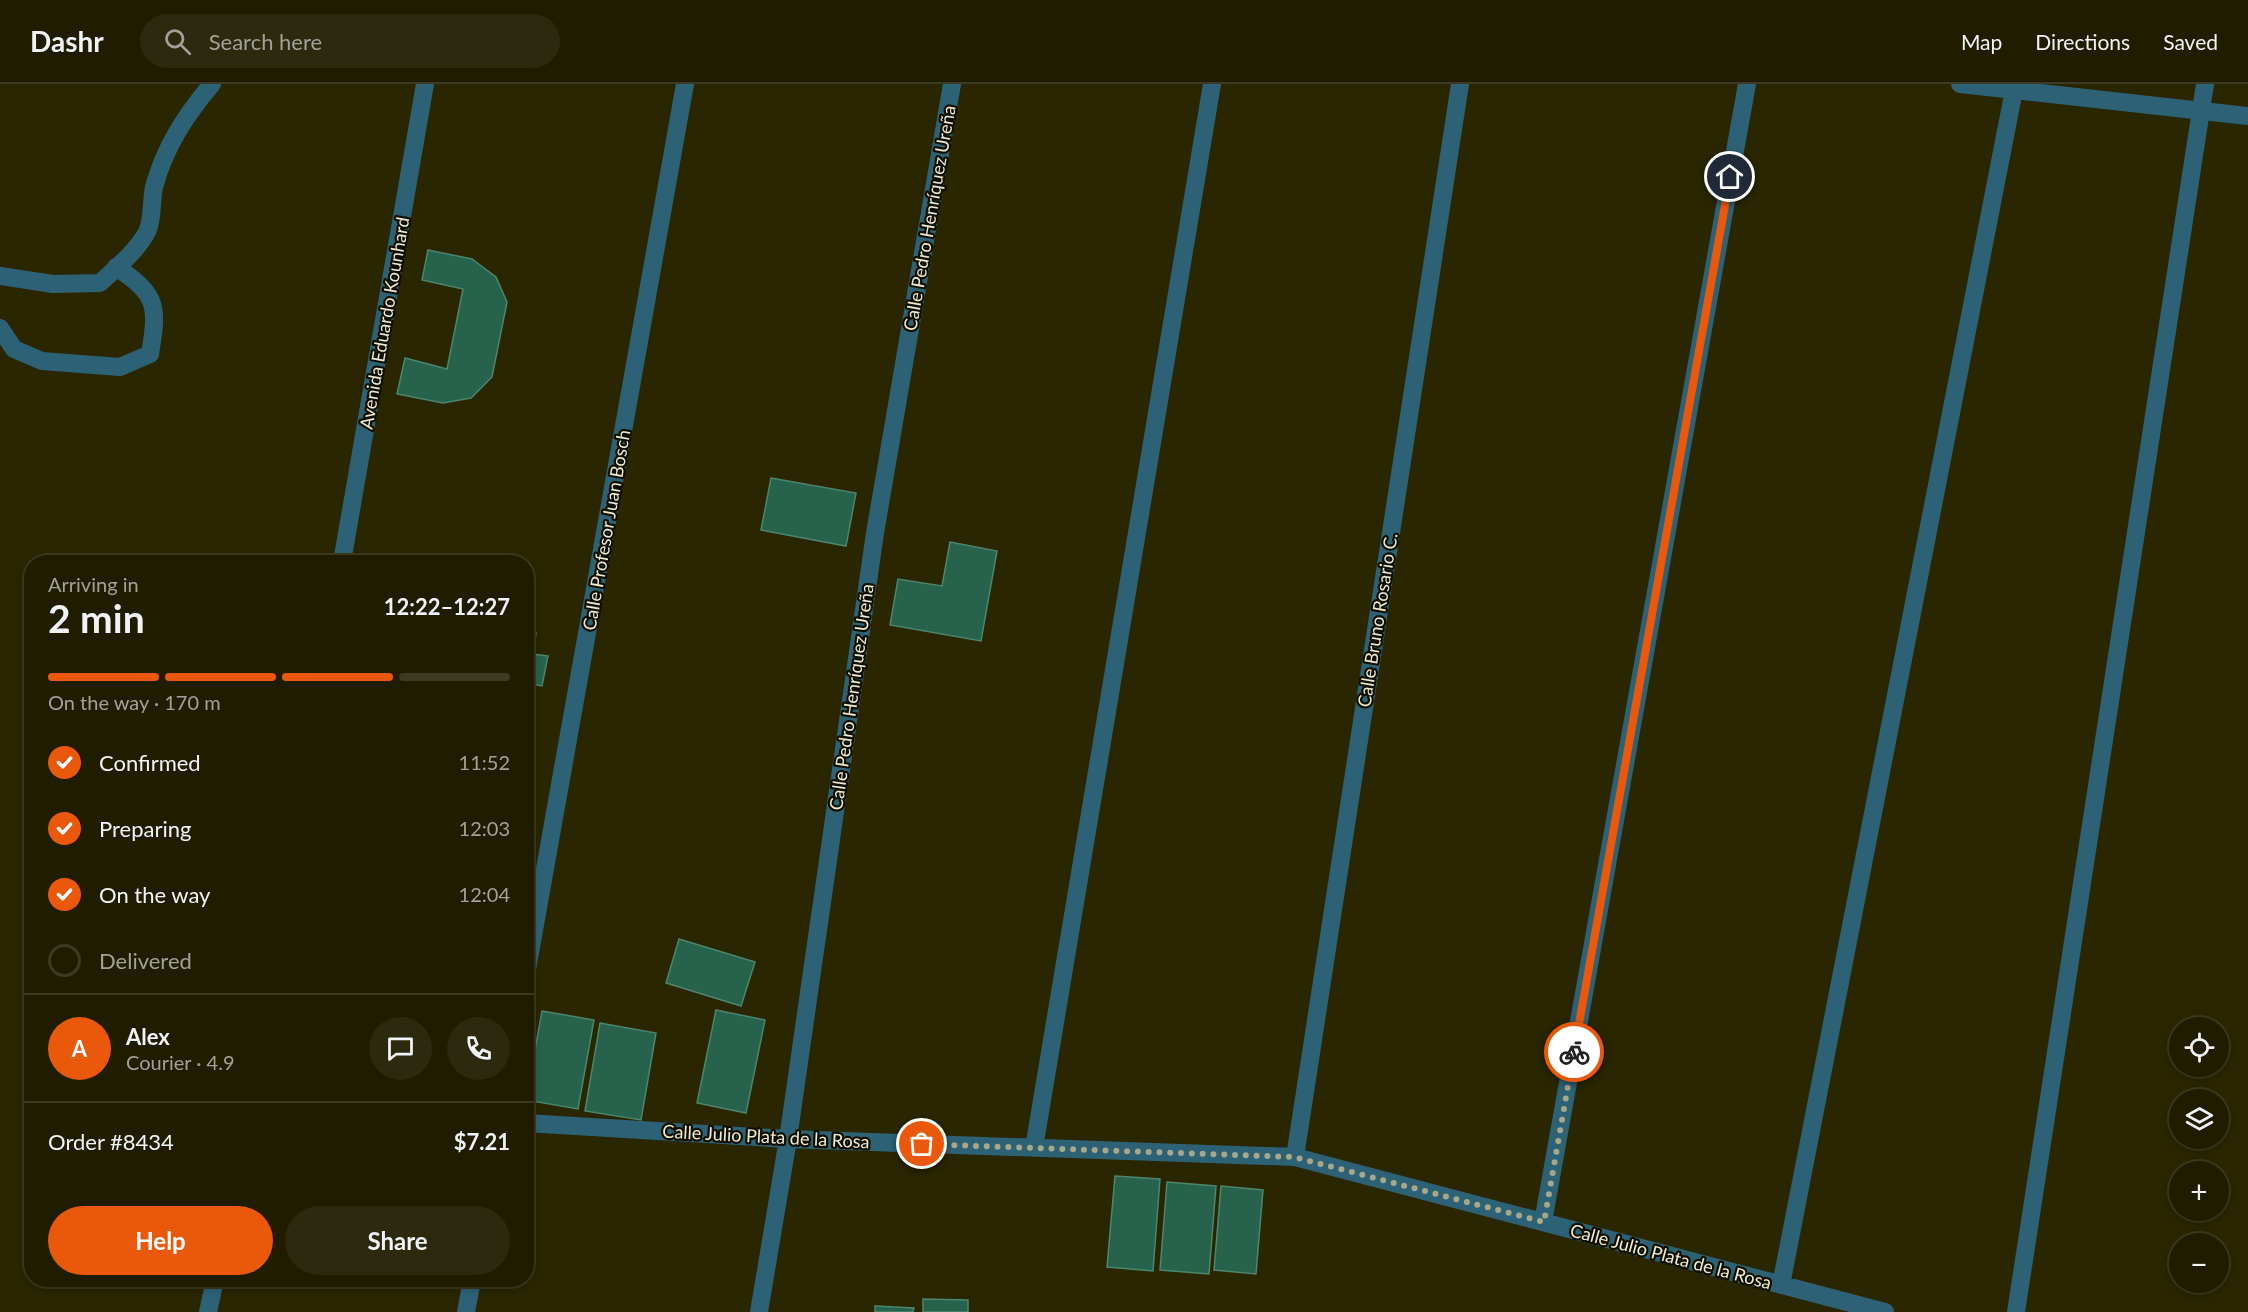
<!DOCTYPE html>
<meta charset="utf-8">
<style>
body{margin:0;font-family:Lato,sans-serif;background:#2c290f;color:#f1f3f6;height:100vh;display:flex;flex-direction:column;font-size:22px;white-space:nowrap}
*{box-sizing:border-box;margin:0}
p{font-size:20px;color:#a1a199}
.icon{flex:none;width:33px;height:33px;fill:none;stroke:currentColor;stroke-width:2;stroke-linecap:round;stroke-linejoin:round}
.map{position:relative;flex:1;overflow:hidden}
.panel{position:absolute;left:24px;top:471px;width:510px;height:732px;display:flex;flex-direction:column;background:#1f1c00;border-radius:24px;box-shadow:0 3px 9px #0003,0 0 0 2px #3c3a22}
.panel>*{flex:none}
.tools{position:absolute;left:2169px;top:933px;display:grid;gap:12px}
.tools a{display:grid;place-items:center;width:60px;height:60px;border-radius:50%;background:#1f1c00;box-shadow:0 3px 9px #0003,0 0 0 2px #3c3a22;font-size:30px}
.pin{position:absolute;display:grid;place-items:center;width:51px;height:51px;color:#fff;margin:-26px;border:3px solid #fff;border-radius:50%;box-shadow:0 2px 6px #0007}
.courier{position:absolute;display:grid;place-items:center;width:60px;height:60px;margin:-30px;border:4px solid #ea580c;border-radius:50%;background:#fff;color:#222;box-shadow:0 2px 8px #0007}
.summary em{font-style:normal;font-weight:700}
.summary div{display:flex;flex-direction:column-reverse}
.summary{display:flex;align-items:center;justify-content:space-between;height:102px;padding:0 24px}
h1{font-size:39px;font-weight:700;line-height:45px}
.bar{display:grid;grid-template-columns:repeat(4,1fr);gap:9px 6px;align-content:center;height:72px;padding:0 24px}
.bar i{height:8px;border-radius:4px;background:#3c3a22}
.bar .current{background:#ea580c}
.bar p{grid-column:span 4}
.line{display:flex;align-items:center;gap:15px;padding:0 24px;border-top:2px solid #3c3a22}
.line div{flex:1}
.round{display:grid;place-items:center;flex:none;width:63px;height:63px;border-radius:32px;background:#2c290f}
ol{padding:0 24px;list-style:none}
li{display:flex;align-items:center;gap:18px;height:66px}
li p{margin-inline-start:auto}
li .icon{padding:6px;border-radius:50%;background:#ea580c;color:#fff;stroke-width:4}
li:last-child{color:#a1a199}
li i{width:33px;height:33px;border:3px solid #3c3a22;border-radius:50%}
.cta{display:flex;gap:12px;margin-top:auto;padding:12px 24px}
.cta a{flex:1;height:69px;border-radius:36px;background:#ea580c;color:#fff;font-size:24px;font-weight:700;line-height:69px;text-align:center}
.cta a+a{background:#2c290f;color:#f1f3f6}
header{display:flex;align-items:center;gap:36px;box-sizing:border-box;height:84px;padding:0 30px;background:#1f1c00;border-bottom:2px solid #3c3a22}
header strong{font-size:28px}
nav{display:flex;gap:33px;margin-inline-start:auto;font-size:21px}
.search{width:420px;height:54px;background:#2c290f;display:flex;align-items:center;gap:15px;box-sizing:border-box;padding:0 21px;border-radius:33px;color:#a1a199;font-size:22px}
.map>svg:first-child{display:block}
</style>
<header>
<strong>Dashr</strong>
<div class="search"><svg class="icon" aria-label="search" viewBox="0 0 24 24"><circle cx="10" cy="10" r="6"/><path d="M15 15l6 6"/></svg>Search here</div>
<nav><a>Map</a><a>Directions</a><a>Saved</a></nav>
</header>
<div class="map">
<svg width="2248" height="1228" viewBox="0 0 2248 1228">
<rect width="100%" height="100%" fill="#292600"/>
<path fill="#27624c" stroke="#4c866e" stroke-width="1.5" d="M428,166L472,175L496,193L507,218L492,293L471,314L443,319L397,310L405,274L447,285L463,205L422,196Z
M771,394L856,409L846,462L761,446Z
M950,458L997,467L981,557L890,541L898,495L942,502Z
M526,547L536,549L532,570L548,572L542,602L526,599Z
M679,855L755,878L741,922L666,899Z
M716,926L765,936L746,1029L697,1019Z
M542,927L594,936L578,1025L526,1016Z
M600,939L656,949L641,1036L585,1027Z
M1115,1092L1160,1095L1153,1187L1107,1183Z
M1167,1098L1216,1102L1209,1190L1160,1186Z
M1221,1102L1263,1106L1256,1190L1214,1186Z
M923,1215L968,1216V1228H923Z
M875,1222L914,1224L913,1228H875Z"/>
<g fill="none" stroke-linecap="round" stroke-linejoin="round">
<path stroke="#2d6276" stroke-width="18" d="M1960,0L2248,32
M0,192L53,200L100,199C116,184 136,168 147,148C153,136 151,117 154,103C165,63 185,32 212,0
M0,244L14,265L42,277L120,283L150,270C158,222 158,211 116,183
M342,478L425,0
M526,891L685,0
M526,1039L788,1055L1295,1073L1885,1228
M1034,1064L1212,0
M1295,1073L1460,0
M1543,1138L1747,0
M1781,1201L2014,6
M208,1228L215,1196
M466,1228L472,1196
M759,1228L788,1055L875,449L952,0
M2016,1228L2205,0"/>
</g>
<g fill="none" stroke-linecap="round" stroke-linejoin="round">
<path stroke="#a8a787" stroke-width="6" stroke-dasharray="0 10.8" d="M922,1060L1294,1073L1544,1138L1574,968"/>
<path stroke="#ea580c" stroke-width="8" d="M1574,968L1730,93"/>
</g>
<g text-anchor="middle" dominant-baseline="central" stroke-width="4.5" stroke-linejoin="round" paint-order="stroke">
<g font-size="18" fill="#edecd0" stroke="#100e00">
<text transform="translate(929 134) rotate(-80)">Calle Pedro Henríquez Ureña</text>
<text transform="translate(384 239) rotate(-80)">Avenida Eduardo Kounhard</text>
<text transform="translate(606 446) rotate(-80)">Calle Profesor Juan Bosch</text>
<text transform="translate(1377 536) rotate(-81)">Calle Bruno Rosario C.</text>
<text transform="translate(851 613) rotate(-82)">Calle Pedro Henríquez Ureña</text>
<text transform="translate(766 1052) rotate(3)">Calle Julio Plata de la Rosa</text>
<text transform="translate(1671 1172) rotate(15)">Calle Julio Plata de la Rosa</text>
</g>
</g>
</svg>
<div class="tools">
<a><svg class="icon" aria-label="locate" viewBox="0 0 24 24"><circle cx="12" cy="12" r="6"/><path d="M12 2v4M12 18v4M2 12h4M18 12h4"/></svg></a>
<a><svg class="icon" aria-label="layers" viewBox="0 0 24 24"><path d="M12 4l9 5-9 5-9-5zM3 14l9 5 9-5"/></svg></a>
<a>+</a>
<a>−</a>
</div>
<div class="pin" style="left:922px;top:1060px;background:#ea580c"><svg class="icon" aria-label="bag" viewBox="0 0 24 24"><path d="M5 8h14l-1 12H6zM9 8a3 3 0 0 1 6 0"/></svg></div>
<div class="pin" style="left:1730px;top:93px;background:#1f2937"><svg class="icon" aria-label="home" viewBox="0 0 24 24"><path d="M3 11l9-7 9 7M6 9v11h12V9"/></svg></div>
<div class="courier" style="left:1574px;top:968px"><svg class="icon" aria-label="bike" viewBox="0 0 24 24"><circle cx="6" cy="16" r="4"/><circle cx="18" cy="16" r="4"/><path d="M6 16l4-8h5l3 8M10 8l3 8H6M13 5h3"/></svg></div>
<section class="panel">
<div class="summary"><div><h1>2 min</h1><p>Arriving in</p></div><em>12:22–12:27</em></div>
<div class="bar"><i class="current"></i><i class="current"></i><i class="current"></i><i></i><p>On the way · 170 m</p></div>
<ol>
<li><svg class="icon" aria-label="check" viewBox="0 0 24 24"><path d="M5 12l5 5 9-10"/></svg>Confirmed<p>11:52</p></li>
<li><svg class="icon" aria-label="check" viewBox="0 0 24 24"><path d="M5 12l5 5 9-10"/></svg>Preparing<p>12:03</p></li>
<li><svg class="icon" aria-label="check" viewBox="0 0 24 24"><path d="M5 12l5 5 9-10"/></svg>On the way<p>12:04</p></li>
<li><i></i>Delivered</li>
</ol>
<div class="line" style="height:108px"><b class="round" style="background:#ea580c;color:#fff">A</b><div><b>Alex</b><p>Courier · 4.9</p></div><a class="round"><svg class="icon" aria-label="chat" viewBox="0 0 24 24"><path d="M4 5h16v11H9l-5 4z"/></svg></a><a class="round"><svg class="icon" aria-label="phone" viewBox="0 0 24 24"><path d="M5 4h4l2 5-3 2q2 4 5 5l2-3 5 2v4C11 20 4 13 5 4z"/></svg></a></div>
<div class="line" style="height:78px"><div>Order #8434</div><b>$7.21</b></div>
<div class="cta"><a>Help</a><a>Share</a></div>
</section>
</div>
